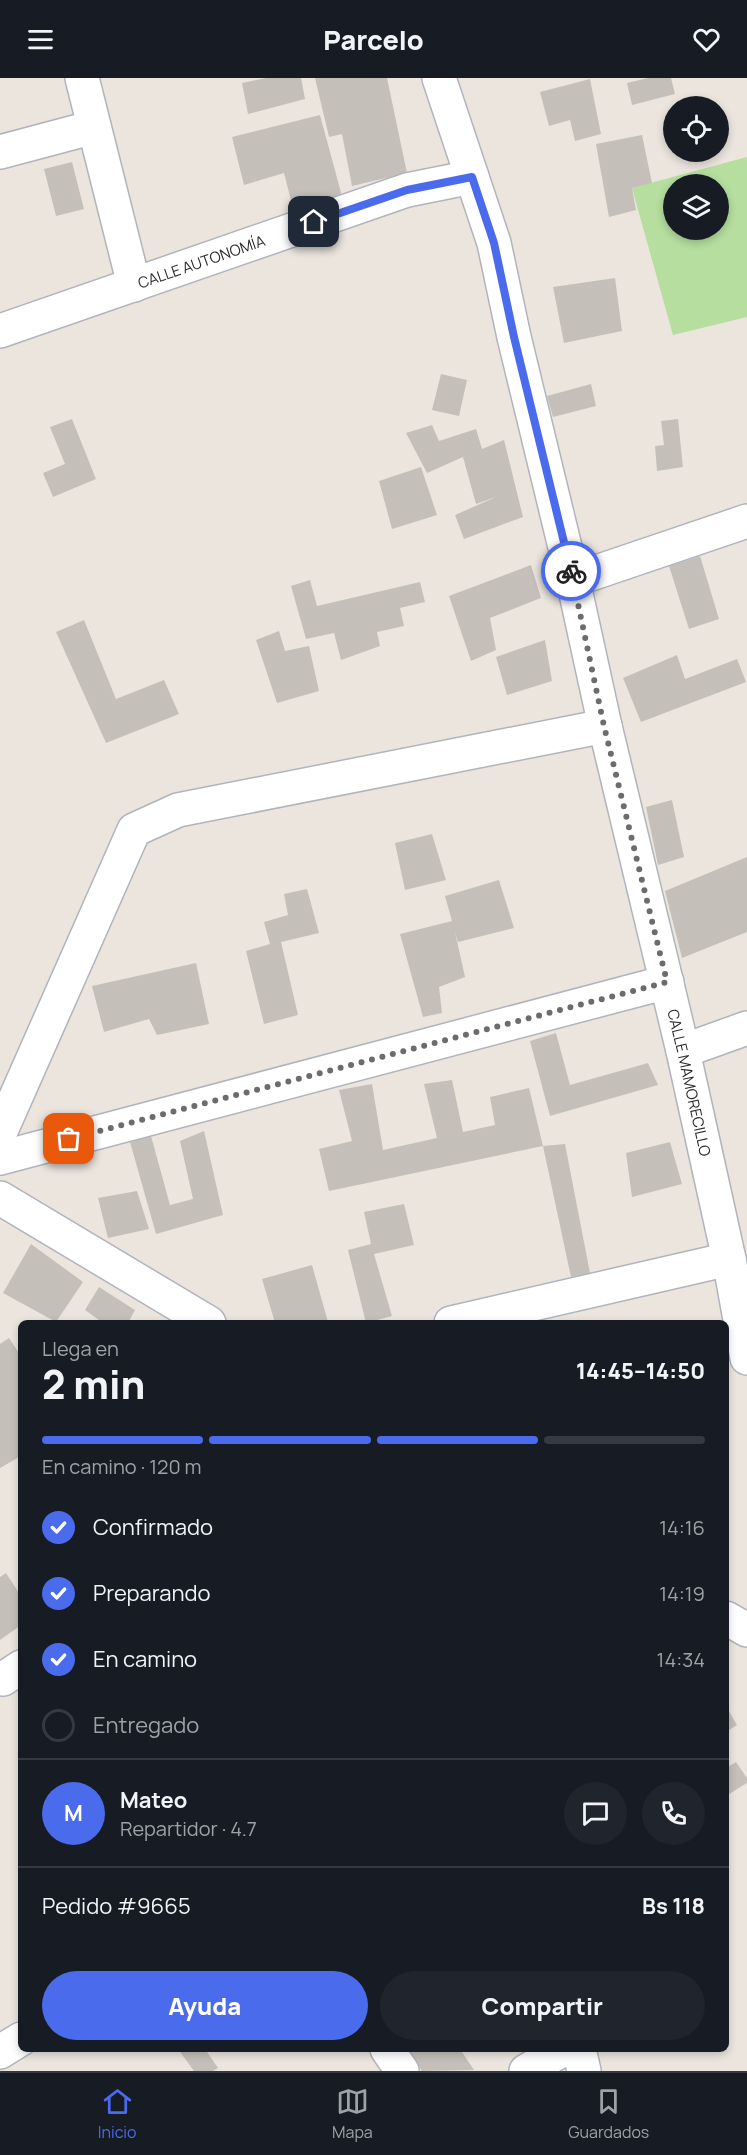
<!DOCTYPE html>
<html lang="es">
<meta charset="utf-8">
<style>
body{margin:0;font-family:Manrope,sans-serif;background:#20242c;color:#f1f3f6;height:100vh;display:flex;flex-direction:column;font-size:22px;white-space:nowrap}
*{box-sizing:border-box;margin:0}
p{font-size:20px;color:#9ea1a6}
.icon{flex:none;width:33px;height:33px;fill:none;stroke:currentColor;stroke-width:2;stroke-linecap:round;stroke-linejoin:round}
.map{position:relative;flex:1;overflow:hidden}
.panel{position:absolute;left:18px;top:1242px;width:711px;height:732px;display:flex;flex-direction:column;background:#171b24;border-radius:9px;box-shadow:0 3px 9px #0003}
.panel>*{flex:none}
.fabs{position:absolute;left:663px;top:18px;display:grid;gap:12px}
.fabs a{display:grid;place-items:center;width:66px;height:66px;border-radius:50%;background:#171b24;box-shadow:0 3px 9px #0003;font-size:30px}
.pin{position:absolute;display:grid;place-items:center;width:51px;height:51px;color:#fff;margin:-26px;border-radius:12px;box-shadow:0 3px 9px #0006}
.courier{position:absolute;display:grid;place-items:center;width:60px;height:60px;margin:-30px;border:4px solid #4a6bec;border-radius:50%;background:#fff;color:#222;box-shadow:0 2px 8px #0007}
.overview em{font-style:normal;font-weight:800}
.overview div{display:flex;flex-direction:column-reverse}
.overview{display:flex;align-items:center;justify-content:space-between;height:102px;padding:0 24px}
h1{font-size:39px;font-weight:800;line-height:45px}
.bar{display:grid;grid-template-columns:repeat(4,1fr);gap:9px 6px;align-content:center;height:72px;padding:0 24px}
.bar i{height:8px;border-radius:4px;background:#363941}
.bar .active{background:#4a6bec}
.bar p{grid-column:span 4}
.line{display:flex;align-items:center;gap:15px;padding:0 24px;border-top:2px solid #363941}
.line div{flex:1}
.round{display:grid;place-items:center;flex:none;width:63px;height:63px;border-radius:32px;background:#20242c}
ol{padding:0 24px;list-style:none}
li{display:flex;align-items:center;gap:18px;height:66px}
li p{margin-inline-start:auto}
li .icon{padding:6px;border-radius:50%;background:#4a6bec;color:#fff;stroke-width:4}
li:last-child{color:#9ea1a6}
li i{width:33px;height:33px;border:3px solid #363941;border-radius:50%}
.cta{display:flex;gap:12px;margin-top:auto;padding:12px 24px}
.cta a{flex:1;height:69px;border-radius:36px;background:#4a6bec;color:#fff;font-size:24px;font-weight:800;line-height:69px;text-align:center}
.cta a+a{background:#20242c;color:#f1f3f6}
header{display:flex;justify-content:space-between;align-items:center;height:78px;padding:0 24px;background:#171b24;font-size:27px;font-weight:800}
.tab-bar{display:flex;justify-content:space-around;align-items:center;height:84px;border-top:2px solid #363941;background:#171b24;font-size:16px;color:#9ea1a6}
.tab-bar a{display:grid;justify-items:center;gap:3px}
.tab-bar .active{color:#4a6bec}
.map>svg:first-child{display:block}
</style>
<header><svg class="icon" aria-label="menu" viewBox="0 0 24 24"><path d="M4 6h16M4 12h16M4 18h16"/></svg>Parcelo<svg class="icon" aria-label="heart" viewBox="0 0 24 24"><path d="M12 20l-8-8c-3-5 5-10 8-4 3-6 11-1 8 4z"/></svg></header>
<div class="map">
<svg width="747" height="1993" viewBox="0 0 747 1993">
<rect width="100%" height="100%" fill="#ebe5de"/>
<path fill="#b5de9f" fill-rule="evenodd" d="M747,79V239L673,257L632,110ZM674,106H718V152H674Z"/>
<path fill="#c4c0b9" d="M266,0H301L305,21L248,36L242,5Z
M315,0H387L407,95L352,108L342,56L329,59Z
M648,0H671L675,16L632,27L627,5Z
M590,1L601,56L575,63L570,42L549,48L540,14Z
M320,37L346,133L298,150L284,95L244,107L232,59Z
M642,57L652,105L632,110L636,132L609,139L596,66Z
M72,84L84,131L56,138L44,91Z
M615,200L622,253L564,265L553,209Z
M441,296L467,302L459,338L432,332Z
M591,306L596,328L553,339L547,318Z
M72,341L96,401L53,419L43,395L65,386L50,349Z
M678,341L683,389L657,393L655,368L664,367L661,343Z
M432,347L439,363L476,351L482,371L504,362L523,439L464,461L455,437L496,419L476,426L463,379L427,395L406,355Z
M421,389L437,437L392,451L379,403Z
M700,478L719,541L689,551L669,488Z
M531,487L541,520L490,540L496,572L471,583L449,518Z
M310,502L317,528L420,504L425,524L400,530L404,548L377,554L380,568L341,582L334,555L306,561L291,508Z
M84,542L116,621L164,602L179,636L106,665L56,554Z
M279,553L285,573L309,568L319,613L277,625L256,562Z
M545,562L552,603L507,617L496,579Z
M677,577L685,601L737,581L746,604L641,644L623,600Z
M672,722L684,779L658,787L646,729Z
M432,756L446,802L405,812L395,765Z
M747,779V854L682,880L665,813Z
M499,802L514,850L458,864L455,854L465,899L439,909L442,935L423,939L400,856L452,843L445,818Z
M307,811L319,855L281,864L298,937L264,946L246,873L270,866L264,844L288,837L284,816Z
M196,885L209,946L157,957L149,941L104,954L92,908Z
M556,955L570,1007L648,985L658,1007L550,1038L530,963Z
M452,1002L463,1054L495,1047L490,1019L529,1010L543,1068L329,1113L319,1071L352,1063L339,1012L372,1006L383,1072L437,1060L424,1006Z
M204,1053L223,1137L156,1156L130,1064L151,1058L170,1127L193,1121L180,1063Z
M670,1064L682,1106L632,1119L626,1075Z
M565,1066L590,1195L571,1199L543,1068Z
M137,1113L149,1151L108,1160L98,1120Z
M404,1126L414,1167L374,1176L392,1238L366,1245L348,1172L371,1166L364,1134Z
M31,1166L83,1204L56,1244L3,1215Z
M312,1187L328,1244L275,1245L262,1201Z
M99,1209L135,1232L128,1245H103L85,1232Z
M9,1260L21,1278V1323L18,1325L21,1330V1378L0,1390V1266Z
M6,1495L21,1518V1547L0,1562V1499Z
M726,1628L737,1647L726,1654Z
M736,1684L747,1700V1705L726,1718V1690Z
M178,1971H205L218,1990L213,1993H194Z
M408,1971H460L474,1992L422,1993Z"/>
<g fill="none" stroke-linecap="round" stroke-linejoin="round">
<g stroke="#b1b4bd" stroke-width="36">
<g id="minor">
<path d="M82,0L134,207"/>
<path id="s1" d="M439,0L494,165L514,259L573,502L605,648L683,973L729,1181L747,1280"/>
<path d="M0,74L94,49"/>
<path id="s2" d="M0,253L407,112L472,99"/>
<path d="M573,502L747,443"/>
<path d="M683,973L747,950"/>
<path d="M0,1055L134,752L178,732L605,648"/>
<path d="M0,1080L667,904"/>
<path d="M0,1120L209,1245"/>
<path d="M451,1245L729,1181"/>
<path d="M726,1540L747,1552"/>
<path d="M3,1601L21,1589"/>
<path d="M387,1971L402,1993"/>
<path d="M579,1971L584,1993"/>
<path d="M0,1974L21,1961"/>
<path d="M526,1993L564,1971"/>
</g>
</g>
<use href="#minor" stroke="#fff" stroke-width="33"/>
</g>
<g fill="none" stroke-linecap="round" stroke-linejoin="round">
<path stroke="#6e6c6a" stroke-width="6" stroke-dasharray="0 10.8" d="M69,1061L667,904L604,648L571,493"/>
<path stroke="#4a6bec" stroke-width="8" d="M314,144L407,112L472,99L494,165L514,259L571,493"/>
</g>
<g text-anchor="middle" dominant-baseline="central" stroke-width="6" stroke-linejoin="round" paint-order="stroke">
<g font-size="15" fill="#2b2b2b" stroke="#fff">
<text stroke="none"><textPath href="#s2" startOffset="213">CALLE AUTONOMÍA</textPath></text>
<text stroke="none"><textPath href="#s1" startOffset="1036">CALLE MAMORECILLO</textPath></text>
</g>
</g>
</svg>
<div class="fabs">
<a><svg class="icon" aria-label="locate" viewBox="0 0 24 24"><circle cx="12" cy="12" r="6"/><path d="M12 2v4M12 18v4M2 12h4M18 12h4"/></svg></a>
<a><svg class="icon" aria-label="layers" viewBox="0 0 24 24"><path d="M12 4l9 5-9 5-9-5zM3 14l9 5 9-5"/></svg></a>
</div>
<div class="pin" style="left:69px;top:1061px;background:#ea580c"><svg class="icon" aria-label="bag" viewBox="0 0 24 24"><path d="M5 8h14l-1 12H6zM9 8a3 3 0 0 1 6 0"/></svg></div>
<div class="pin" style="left:314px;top:144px;background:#1f2937"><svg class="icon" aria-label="home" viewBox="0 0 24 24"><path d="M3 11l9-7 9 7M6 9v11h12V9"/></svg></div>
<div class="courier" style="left:571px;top:493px"><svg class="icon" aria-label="bike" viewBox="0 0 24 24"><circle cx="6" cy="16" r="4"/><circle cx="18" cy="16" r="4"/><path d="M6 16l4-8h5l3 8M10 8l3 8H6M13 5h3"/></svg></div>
<section class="panel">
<div class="overview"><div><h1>2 min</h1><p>Llega en</p></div><em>14:45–14:50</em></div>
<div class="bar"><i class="active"></i><i class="active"></i><i class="active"></i><i></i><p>En camino · 120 m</p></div>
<ol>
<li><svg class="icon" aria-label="check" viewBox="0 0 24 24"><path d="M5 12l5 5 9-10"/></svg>Confirmado<p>14:16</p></li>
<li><svg class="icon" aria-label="check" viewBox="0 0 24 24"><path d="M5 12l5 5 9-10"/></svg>Preparando<p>14:19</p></li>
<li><svg class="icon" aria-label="check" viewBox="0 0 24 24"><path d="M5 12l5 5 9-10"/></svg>En camino<p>14:34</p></li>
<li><i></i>Entregado</li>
</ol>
<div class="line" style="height:108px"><b class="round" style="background:#4a6bec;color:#fff">M</b><div><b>Mateo</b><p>Repartidor · 4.7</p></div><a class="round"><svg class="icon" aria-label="chat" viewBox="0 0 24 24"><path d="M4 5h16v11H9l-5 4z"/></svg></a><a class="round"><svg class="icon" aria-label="phone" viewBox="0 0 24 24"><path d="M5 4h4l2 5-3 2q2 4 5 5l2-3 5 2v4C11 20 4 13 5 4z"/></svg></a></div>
<div class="line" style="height:78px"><div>Pedido #9665</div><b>Bs 118</b></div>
<div class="cta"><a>Ayuda</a><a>Compartir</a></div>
</section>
</div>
<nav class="tab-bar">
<a class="active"><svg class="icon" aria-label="home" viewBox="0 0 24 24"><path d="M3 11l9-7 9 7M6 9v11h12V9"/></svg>Inicio</a>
<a><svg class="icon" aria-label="map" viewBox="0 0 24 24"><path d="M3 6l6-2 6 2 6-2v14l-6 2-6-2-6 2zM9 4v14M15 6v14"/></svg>Mapa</a>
<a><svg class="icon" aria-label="saved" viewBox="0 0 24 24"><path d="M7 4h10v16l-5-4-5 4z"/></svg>Guardados</a>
</nav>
